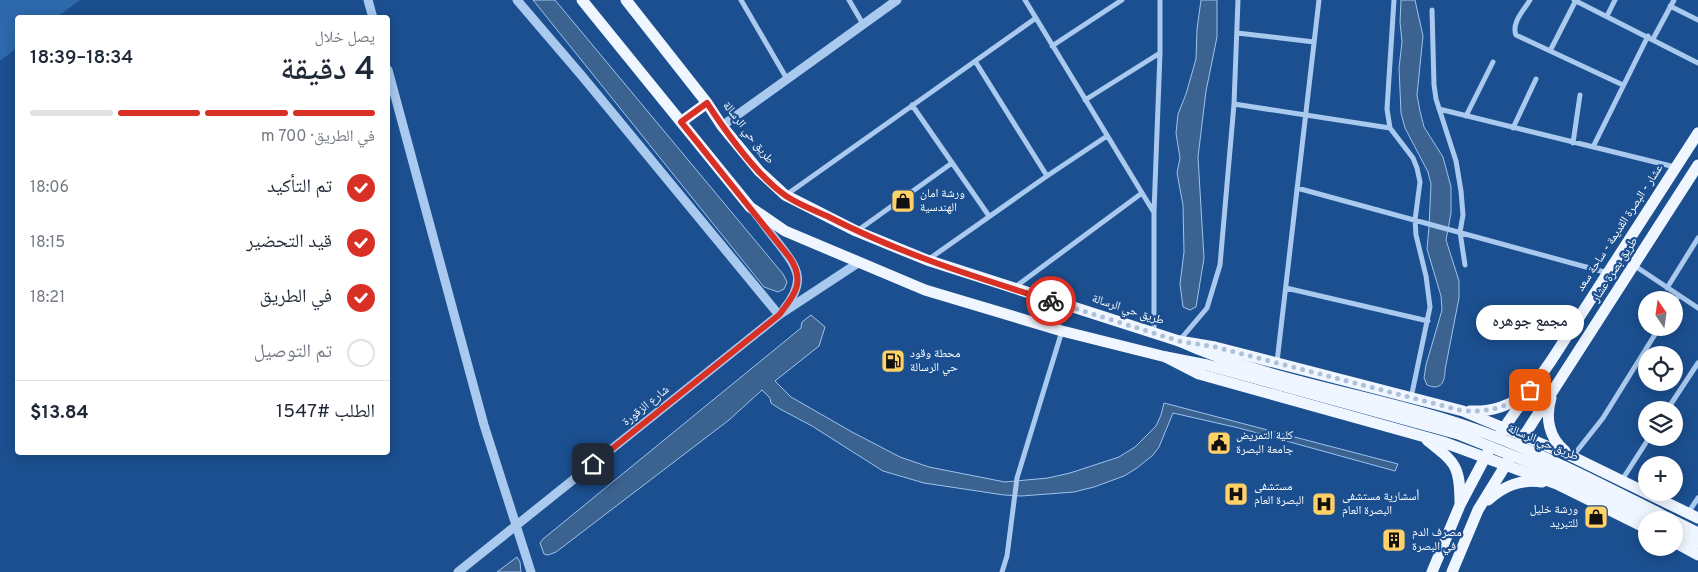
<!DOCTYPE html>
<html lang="ar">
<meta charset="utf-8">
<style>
body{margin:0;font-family:Overpass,"Noto Naskh Arabic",sans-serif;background:#f2f2f3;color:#1f2937;direction:rtl;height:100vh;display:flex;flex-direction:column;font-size:19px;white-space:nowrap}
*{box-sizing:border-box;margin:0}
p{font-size:16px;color:#747a83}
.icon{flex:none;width:28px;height:28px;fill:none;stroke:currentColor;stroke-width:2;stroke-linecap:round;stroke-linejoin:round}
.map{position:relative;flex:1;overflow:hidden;direction:ltr}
.side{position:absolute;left:15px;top:15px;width:375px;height:440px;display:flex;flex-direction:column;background:#fff;border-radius:5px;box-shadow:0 2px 12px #0003;direction:rtl}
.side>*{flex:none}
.needle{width:32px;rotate:347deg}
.tools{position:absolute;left:1638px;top:291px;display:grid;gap:10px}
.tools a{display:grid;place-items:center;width:45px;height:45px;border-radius:50%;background:#fff;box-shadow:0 2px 12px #0003;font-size:25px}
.pin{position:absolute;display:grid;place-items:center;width:42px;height:42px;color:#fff;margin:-21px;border-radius:10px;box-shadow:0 2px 8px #0006}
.courier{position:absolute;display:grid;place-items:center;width:50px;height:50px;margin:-25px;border:4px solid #d93025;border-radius:50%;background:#fff;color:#222;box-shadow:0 1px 6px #0007}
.bubble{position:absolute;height:35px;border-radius:18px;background:#fff;box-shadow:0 2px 12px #0003;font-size:16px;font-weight:600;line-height:35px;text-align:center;direction:rtl}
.summary em{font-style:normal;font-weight:600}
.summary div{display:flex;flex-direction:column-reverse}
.summary{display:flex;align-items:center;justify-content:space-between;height:85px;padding:0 15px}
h1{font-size:32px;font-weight:600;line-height:38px}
.bar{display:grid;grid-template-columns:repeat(4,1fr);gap:8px 5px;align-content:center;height:60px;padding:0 15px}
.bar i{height:6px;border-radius:4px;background:#e0e1e3}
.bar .selected{background:#d93025}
.bar p{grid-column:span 4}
.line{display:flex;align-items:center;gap:12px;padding:0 15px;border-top:1px solid #e0e1e3}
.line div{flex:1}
ol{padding:0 15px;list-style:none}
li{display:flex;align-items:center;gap:15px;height:55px}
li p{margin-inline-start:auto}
li .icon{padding:5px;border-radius:50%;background:#d93025;color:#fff;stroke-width:4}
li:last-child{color:#747a83}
li i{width:28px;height:28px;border:2px solid #e0e1e3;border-radius:50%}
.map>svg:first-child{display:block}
</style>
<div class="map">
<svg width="1698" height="572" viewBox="0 0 1698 572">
<rect width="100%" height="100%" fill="#1b4f8f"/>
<path fill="#2e69ad" d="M0,0H80L57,17L18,18L17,48L0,61Z"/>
<path fill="#3c6290" stroke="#9cc4f0" d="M533,0H555L783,274L787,282L784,289L778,292L764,287Z
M1201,0H1217V37L1206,91L1198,157L1204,258L1196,307L1190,310L1183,307L1180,284L1184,252L1183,205L1177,173L1180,158L1176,133L1178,114L1186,94L1196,59L1197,29Z
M1401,0H1415L1423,36L1417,95L1420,111L1424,127L1443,157L1451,187V213L1446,240L1459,281V298L1445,370C1445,382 1441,391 1427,385L1424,378L1426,365L1442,310L1441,296L1427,249L1429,227L1431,184L1428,172L1405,128L1401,113L1399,68L1402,42L1400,22Z
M811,315L825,327L819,346L775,381L791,397L852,432L900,457L929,467L1005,482L1048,478L1070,473L1119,457L1135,447L1156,426L1161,415L1164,403L1398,464L1395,471L1239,428L1173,413L1159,447L1153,455L1137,468L1124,476L1094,487L1074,492L1021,496L1004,495L924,483L883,471L812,426L780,409L771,403L770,398L762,390L729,420L556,552L548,555L544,554L540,543L543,539L801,328L802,322Z
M517,557L520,562L521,572H497Z"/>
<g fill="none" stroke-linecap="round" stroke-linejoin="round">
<path stroke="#a9c9ee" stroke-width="5" d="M741,0L787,79
M849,0L863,24
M1025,0L1153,211
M1394,0L1387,109L1390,128L1413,158L1417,168L1420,182L1415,220L1416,235L1426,276L1430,307L1411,398
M1530,0C1524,10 1511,23 1516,35L1623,85
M1574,0L1698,63
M1670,6L1698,20
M1432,10L1434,85L1436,99L1456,161L1461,191L1463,215L1460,232L1465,265
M1607,16L1615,0
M1237,33L1314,42
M1653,39L1674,0
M1052,46L1122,0
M1550,51L1576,0
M975,61L1047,176
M1085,100L1160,53
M1234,104L1390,128
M912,105L989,216
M1439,109L1675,167
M1466,116L1493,62
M1513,128L1536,79
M1573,143L1580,95
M1593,147L1648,36
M1297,188L1608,273
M786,195L1036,18
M857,231L952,163
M929,259L1047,176L1107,136
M1635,266L1698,308
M1015,287L1142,193
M1286,288L1428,321
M1667,288L1698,238
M1674,303L1679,295
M1154,332V212L1160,53V0
M1179,341L1207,308L1220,265L1234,104L1238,0
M1277,362L1319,0
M1667,410L1698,363
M1573,456L1603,418L1659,328
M1622,480L1649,438
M1688,513L1698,498
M1002,572L1007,556L1017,478L1062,331"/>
<path stroke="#a9c9ee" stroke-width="9" d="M368,0L373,18
M517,0L582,76L779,315
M388,70L484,425L531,572
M722,126L897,0
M755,213C763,223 771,234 779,244C799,270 806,281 784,309
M458,572L779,315L858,263"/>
<path stroke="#f0f6ff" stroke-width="11" d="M582,0L750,207L785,231L925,290L1062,331L1166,357L1199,374L1443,442L1557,484L1646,528
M626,0L707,103L722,126L759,171L785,195L856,231L927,260L1179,341L1215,347L1463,411L1573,457L1698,518
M681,122L707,103
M1551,398C1545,418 1549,438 1565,451
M1470,411C1491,412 1508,407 1525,394
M1501,432L1551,361L1698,133
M1427,440C1456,463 1460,466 1460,503
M1520,442L1698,165
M1488,500C1504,486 1520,479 1542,482
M1674,521L1698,533
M1674,530L1698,543
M1674,542L1698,555
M1432,572L1460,505L1488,452
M1452,572L1478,510L1510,458"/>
<path stroke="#f0f6ff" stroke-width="11" d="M1179,341C1263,379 1356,392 1444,419C1524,443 1598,483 1672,520
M1166,357L1207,365L1458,434L1558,474L1653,520"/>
</g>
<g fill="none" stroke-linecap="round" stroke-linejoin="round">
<path stroke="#afc1d8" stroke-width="5" stroke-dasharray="0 9" d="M1051,301L1179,341L1215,347L1463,411C1493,412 1507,407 1530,390"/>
<path stroke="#d93025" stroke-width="6" d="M593,464L779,315C794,296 806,282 790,258L681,122L707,103C726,132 757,176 786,196C798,204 813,210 827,216C898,253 975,277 1051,301"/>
</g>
<defs>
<g id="shop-square" transform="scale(1.25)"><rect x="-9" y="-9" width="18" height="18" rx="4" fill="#ffd166" stroke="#1b4f8f"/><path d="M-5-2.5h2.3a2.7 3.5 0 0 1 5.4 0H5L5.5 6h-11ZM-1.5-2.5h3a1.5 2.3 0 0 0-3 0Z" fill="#111"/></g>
<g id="fuel-square" transform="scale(1.25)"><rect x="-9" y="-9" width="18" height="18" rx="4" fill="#ffd166" stroke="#1b4f8f"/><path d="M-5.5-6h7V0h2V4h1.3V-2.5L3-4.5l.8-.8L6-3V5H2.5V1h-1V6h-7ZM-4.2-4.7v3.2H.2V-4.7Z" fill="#111"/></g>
<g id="civic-square" transform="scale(1.25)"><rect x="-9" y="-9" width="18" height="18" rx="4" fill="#ffd166" stroke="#1b4f8f"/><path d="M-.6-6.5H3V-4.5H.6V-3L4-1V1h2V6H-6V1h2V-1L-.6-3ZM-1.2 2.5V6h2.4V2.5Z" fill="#111"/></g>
<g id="hospital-square" transform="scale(1.25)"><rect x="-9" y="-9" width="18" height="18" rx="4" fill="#ffd166" stroke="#1b4f8f"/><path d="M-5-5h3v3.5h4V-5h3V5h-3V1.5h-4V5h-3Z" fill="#111"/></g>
<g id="building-square" transform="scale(1.25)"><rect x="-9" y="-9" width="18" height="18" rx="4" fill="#ffd166" stroke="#1b4f8f"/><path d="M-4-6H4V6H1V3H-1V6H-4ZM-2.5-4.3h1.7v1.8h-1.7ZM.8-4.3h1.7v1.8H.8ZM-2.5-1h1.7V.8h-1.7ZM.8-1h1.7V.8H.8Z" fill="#111"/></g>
</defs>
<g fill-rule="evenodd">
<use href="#shop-square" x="903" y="201"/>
<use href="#fuel-square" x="893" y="361"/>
<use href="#civic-square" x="1219" y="443"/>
<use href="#hospital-square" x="1236" y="494"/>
<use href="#hospital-square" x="1324" y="504"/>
<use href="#shop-square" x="1596" y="517"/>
<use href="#building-square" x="1394" y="540"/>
</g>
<g text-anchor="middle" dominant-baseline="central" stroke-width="4.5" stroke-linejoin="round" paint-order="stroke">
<g font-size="12" fill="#fff" stroke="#1b4f8f">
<text transform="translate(748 133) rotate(52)">طريق حي الرسالة</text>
<text transform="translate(1620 228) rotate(-57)">عشار - البصرة القديمة - ساحة سعد</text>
<text transform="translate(1615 270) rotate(-57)">طريق بصرة عشار</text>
<text transform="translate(1128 310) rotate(18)">طريق حي الرسالة</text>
<text transform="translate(646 406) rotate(-39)">شارع الزقورة</text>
<text transform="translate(1543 443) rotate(23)">طريق حي الرسالة</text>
</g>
<g font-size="12" fill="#fff" stroke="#1b4f8f" text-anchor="start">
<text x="920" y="194">ورشة امان<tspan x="920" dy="14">الهندسية</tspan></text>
<text x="910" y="354">محطة وقود<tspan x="910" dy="14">حي الرسالة</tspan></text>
<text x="1236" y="436">كلية التمريض<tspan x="1236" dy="14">جامعة البصرة</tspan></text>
<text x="1254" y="487">مستشفى<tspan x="1254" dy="14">البصرة العام</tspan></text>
<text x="1342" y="497">أسشارية مستشفى<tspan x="1342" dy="14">البصرة العام</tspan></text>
<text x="1578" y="510" text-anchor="end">ورشة خليل<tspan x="1578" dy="14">للتبريد</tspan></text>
<text x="1412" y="533">مصرف الدم<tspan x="1412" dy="14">في البصرة</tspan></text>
</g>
</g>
</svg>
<div class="tools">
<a><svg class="needle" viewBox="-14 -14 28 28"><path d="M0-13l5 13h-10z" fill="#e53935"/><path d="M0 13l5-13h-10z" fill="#747a83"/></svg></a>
<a><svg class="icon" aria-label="locate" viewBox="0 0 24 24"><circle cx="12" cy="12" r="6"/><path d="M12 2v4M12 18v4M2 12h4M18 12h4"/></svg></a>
<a><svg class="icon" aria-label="layers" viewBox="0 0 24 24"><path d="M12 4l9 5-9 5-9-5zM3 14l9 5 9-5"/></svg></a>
<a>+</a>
<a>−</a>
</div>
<div class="pin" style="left:1530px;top:390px;background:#ea580c"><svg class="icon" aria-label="bag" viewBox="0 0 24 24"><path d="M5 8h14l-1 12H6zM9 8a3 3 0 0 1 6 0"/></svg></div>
<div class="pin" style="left:593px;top:464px;background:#1f2937"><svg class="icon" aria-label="home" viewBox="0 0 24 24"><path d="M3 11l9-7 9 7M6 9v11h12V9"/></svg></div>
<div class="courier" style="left:1051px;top:301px"><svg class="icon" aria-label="bike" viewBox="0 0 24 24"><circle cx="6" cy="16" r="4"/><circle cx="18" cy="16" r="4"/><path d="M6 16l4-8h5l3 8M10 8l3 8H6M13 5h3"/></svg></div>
<div class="bubble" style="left:1476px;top:305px;width:108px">مجمع جوهره</div>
<section class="side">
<div class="summary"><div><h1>4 دقيقة</h1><p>يصل خلال</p></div><em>18:34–18:39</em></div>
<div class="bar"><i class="selected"></i><i class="selected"></i><i class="selected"></i><i></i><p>في الطريق · 700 m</p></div>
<ol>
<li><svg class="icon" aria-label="check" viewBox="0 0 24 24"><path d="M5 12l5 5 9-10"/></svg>تم التأكيد<p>18:06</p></li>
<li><svg class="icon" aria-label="check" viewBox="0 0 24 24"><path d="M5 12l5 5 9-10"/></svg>قيد التحضير<p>18:15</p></li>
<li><svg class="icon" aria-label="check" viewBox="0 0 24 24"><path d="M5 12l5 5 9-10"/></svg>في الطريق<p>18:21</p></li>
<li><i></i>تم التوصيل</li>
</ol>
<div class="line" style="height:65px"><div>الطلب #1547</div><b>$13.84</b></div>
</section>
</div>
